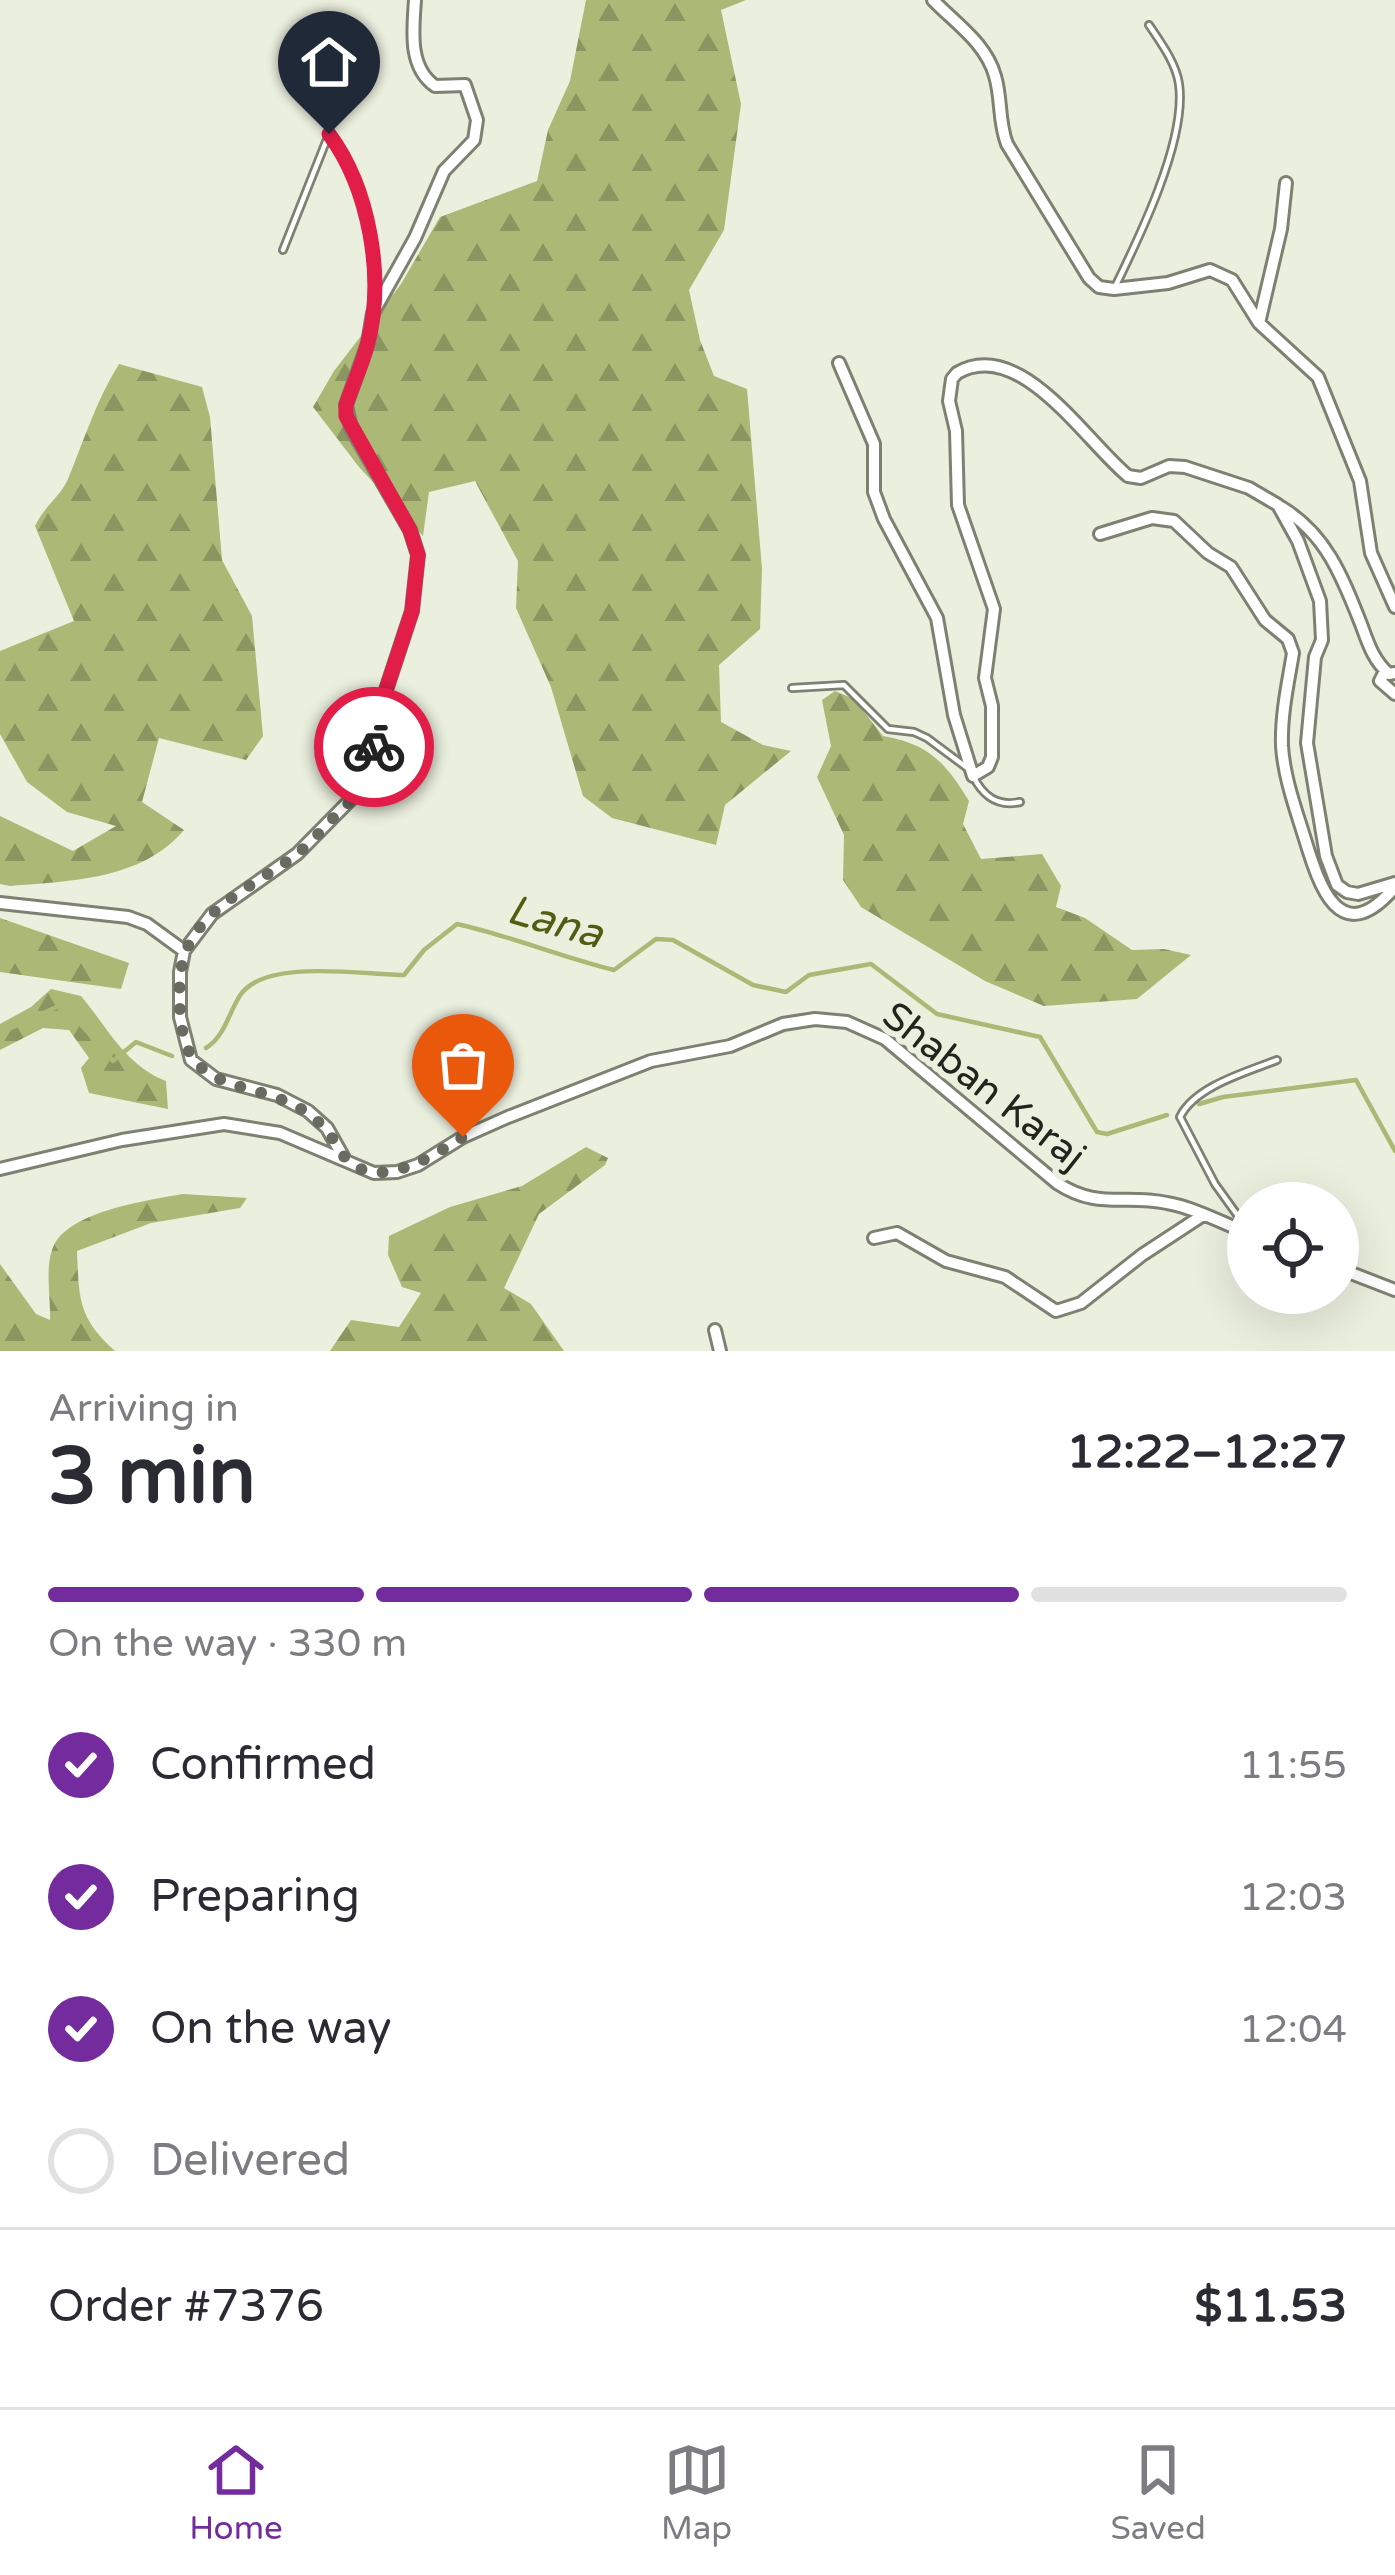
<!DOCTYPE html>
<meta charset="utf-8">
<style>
body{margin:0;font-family:"Varela Round",sans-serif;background:#f7f7f7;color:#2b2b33;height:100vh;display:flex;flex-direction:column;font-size:45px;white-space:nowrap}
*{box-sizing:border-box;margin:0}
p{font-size:39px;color:#7c7c81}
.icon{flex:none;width:66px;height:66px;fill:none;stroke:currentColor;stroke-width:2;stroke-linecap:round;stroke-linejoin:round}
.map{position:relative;height:1351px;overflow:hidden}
.side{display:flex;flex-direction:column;background:#fff;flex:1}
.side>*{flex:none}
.fabs{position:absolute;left:1227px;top:1182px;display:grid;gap:24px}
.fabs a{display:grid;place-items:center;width:132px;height:132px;border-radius:50%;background:#fff;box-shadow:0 12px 48px #0002;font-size:60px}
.pin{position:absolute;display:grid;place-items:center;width:102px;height:102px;color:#fff;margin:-123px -51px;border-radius:50% 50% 50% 0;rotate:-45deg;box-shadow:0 0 12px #0007}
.pin .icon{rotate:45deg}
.courier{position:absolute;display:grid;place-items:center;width:120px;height:120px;margin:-60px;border:9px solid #e11d48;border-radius:50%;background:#fff;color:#222;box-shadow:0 3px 15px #0007}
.headline em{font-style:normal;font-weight:700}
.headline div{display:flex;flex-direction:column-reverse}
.headline{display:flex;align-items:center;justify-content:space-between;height:204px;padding:0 48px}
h1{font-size:78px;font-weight:700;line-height:90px}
.bar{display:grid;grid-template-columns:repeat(4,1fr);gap:18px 12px;align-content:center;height:144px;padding:0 48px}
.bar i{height:15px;border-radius:9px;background:#e1e1e2}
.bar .current{background:#732b9e}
.bar p{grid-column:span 4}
.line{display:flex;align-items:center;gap:30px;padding:0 48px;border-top:3px solid #e1e1e2}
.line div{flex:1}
ol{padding:0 48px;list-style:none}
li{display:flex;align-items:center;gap:36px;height:132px}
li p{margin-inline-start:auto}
li .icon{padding:12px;border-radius:50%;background:#732b9e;color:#fff;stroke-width:4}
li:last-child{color:#7c7c81}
li i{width:66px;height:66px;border:6px solid #e1e1e2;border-radius:50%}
.dock{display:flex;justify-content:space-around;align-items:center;height:168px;border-top:3px solid #e1e1e2;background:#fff;font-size:33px;color:#7c7c81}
.dock a{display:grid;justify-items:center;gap:6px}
.dock .current{color:#732b9e}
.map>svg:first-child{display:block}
</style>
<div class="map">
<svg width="1395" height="1351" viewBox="0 0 1395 1351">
<defs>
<pattern id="forest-firs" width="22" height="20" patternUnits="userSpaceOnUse" patternTransform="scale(3)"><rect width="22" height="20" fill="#abb876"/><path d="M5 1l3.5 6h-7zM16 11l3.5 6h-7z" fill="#8b9560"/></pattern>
</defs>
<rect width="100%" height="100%" fill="#ebefde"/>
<path fill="url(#forest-firs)" d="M586,0H746L721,10L741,104L724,230L689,290L700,340L714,376L747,389L762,569L760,629L719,665L721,722L763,745L791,751L725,805L716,845L612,818L583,796L551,687L516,608L518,561L475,481L429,492L423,536L359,467L313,407L334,371L401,284L440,217L537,181L548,130L570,81Z
M119,364L202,387L210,417L222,560L252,616L263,736L246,760L159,738L142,802L184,830C142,880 70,881 10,886L0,884V816L73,851L116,826L67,812L27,782L0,734V651L74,621L35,526C45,505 61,496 68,479C84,440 96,401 119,364Z
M835,691L854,699L883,736C929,744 945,762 969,801L963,824L981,859L1042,854L1061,886L1056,907L1085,918L1132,950L1164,949L1191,955L1137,999L1044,1006L985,981L861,907L843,880L844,835L817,777L831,746L822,700Z
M0,918L129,963L121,989L0,972Z
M51,989L81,996C108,1028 125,1065 166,1081L168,1109L89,1093L81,1068L89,1058L69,1030L43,1028L0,1050V1024L31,1007Z
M586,1147L608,1158L605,1165L539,1214L504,1288L531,1304L564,1351H330L351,1320L399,1327L421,1293L402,1287L388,1255L389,1236L450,1207L522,1186Z
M183,1194L247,1198L240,1208L151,1223L77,1251C79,1299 78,1318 115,1351H0V1264L36,1314L50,1320C51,1298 44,1266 54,1245C71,1211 149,1200 183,1194Z"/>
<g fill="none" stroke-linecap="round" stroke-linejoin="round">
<path stroke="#abb876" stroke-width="4.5" d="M0,1033L63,1004L113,1061L136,1042L172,1056
M206,1048C226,1035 228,1013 241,994C268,958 363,975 404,975L424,950L457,924C511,936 561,957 614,970L656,939L673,940L753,985L786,992L809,975L871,964L937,1014L1040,1037L1097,1132L1107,1134L1167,1115
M1199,1104L1223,1097L1356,1080L1395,1151"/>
<g stroke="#7e8172" stroke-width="10">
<path id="service" d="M329,134C366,184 375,243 373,304
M283,250L329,134L335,68
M1114,289C1139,238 1187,140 1179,84C1176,63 1161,43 1149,25
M792,688L844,685L888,729L914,732L927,738L966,767
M973,776C983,796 997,807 1020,802
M1248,1230L1215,1184L1180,1117C1195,1086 1247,1072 1277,1060"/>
</g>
<g stroke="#7e8172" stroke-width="16">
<path id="minor" d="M933,0C955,23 986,43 995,76C1002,99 998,121 1007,144L1089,278L1099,287L1114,289L1168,283L1210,270L1232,280L1259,323L1318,377L1360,481L1371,553L1395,607
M1259,323L1281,229L1286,183
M839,363L874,444V492L884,519L937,618L954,715L973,776L988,767L992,757V706L985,678L994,609L958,505L956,431L949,401L952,379L957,373C1020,336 1086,442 1128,476L1141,478L1169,466L1185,467L1249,488L1278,505L1298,541L1320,601L1322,640L1315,657L1307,743L1326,856L1337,885L1347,892L1358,894L1395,883
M1281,507C1326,534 1342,576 1361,624C1368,643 1373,660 1389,674L1395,673
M1100,534L1152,518L1174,521L1208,553L1231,567L1265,620L1288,639L1293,653C1288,683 1281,714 1282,746C1284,777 1295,807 1304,836C1319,885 1339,952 1395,887
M1385,671L1380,681L1395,694
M0,903L128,917L147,924L184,951
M345,1160L327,1128L308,1111L277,1095L216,1079L191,1060L180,1017V972L184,951L212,914L297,854L367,783L382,702L412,611L418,555L410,530L351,428L346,405L368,343L373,313L415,238L444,171L474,140L477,120L465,85L435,86C408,67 413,30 415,0
M0,1169L122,1140L224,1124L280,1133L374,1173L397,1172L418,1165L463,1137L508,1117L651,1061L730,1046L783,1024L815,1019L847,1022L885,1039L1057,1183C1098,1210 1124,1194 1167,1203C1195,1208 1222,1223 1248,1233
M874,1238L897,1233L946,1261L1005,1277L1056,1311L1081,1303L1142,1255L1203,1215
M1338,1268L1395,1290
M715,1330L720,1351"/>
</g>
<use href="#service" stroke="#fff" stroke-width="4.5"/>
<use href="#minor" stroke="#fff" stroke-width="10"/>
</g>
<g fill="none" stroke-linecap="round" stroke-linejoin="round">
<path stroke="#696b61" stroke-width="12" stroke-dasharray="0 21.6" d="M374,747C372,758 372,774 368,783C363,792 349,802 342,809C327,824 313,841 297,854C257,885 192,910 182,965C178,987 179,1007 182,1028C193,1111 294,1068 337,1146C366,1199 428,1159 463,1137"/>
<path stroke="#e11d48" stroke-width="15" d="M329,134C369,188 385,276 368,342C363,363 353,384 346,405V416L410,530L418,555L412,611L382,702L374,747"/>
</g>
<g text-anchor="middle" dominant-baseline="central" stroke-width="12" stroke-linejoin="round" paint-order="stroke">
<g font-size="39" fill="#23241e" stroke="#ebefde">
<text transform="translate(984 1086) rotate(38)">Shaban Karaj</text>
</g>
<g font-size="42" font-style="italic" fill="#525d12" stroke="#ebefde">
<text transform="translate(555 922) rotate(16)">Lana</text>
</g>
</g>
</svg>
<div class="fabs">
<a><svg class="icon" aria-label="locate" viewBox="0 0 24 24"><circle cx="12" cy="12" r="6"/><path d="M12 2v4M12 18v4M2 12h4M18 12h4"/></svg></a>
</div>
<div class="pin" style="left:463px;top:1137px;background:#ea580c"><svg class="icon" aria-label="bag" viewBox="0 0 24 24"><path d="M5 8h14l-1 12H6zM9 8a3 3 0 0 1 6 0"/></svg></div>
<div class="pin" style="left:329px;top:134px;background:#1f2937"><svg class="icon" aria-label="home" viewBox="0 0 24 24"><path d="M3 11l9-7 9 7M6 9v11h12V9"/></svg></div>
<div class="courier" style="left:374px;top:747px"><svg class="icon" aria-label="bike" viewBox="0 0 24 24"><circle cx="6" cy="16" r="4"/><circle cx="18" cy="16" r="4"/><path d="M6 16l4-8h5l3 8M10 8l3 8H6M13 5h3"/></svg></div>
</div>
<section class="side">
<div class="headline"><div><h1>3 min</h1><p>Arriving in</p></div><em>12:22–12:27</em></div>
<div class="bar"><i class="current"></i><i class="current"></i><i class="current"></i><i></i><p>On the way · 330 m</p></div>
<ol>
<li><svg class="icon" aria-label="check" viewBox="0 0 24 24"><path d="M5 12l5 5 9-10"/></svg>Confirmed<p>11:55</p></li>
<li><svg class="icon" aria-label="check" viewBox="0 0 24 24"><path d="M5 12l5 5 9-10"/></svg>Preparing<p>12:03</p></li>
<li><svg class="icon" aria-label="check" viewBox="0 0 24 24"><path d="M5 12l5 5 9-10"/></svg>On the way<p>12:04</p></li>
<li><i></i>Delivered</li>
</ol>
<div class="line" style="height:156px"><div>Order #7376</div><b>$11.53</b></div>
</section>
<nav class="dock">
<a class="current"><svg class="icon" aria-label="home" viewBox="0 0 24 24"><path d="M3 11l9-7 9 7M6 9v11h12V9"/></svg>Home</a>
<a><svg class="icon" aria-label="map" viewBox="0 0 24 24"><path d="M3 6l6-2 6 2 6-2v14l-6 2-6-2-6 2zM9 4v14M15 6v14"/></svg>Map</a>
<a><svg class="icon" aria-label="saved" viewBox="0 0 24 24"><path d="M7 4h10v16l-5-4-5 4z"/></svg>Saved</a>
</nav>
